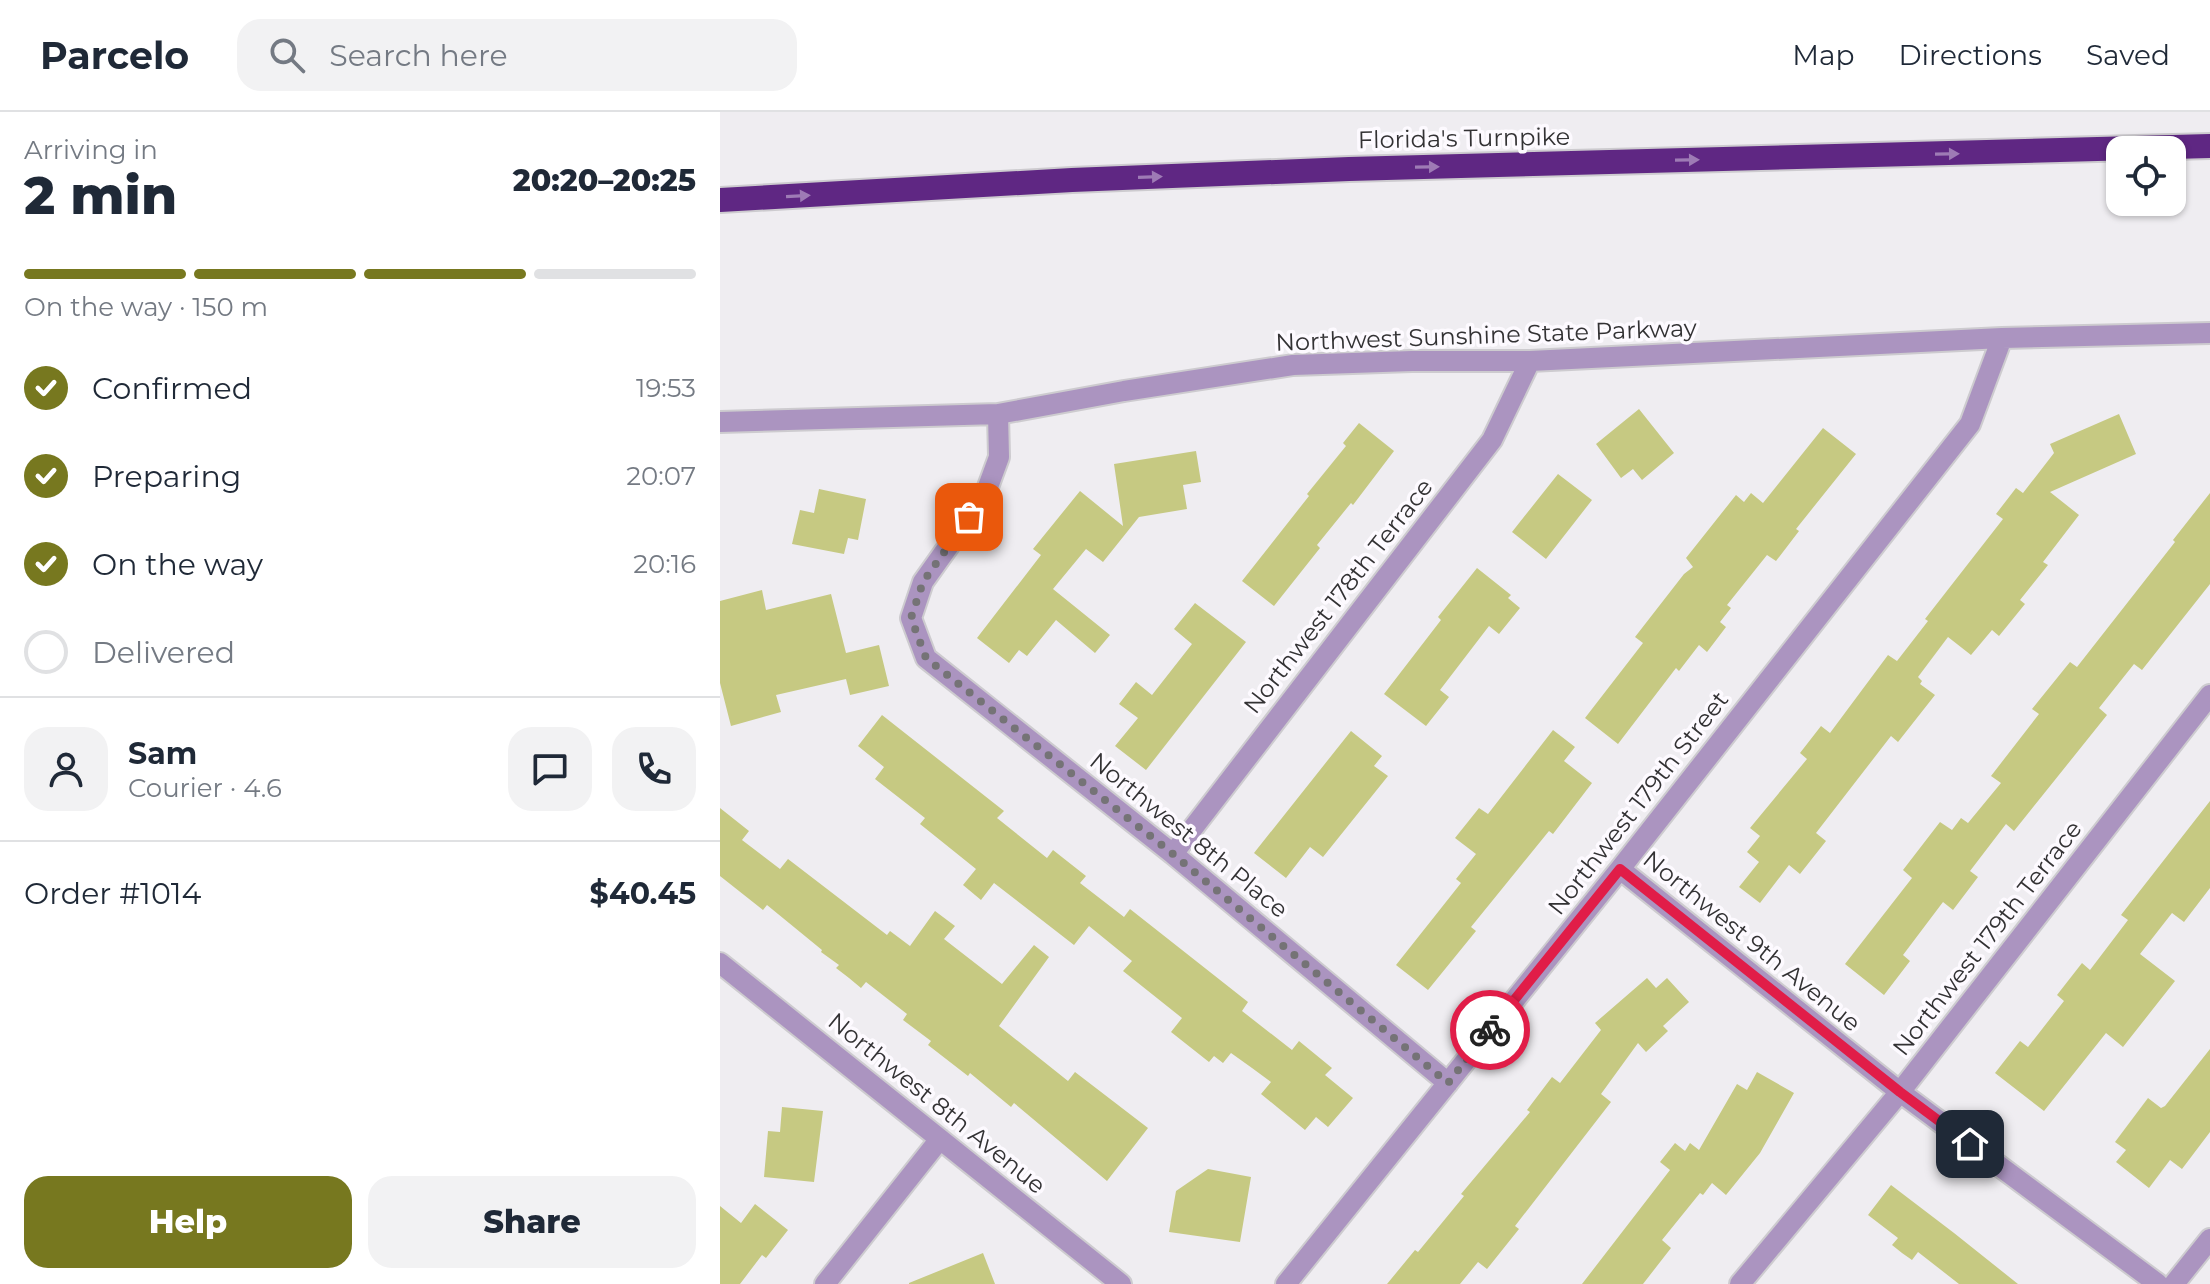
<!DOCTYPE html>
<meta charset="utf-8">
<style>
body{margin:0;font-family:Montserrat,sans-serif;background:#f2f2f3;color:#1f2937;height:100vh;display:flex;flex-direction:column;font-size:30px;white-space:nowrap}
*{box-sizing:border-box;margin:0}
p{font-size:26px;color:#747a83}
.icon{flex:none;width:44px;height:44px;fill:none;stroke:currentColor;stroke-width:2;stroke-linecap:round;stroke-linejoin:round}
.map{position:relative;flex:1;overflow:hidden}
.side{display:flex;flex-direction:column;background:#fff;width:720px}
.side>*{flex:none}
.buttons{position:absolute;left:1386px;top:24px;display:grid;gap:16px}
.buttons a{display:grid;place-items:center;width:80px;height:80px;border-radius:16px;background:#fff;box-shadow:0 2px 6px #0004;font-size:40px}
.pin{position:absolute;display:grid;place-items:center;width:68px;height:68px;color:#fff;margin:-34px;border-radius:16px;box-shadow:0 4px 12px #0006}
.courier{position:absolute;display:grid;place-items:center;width:80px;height:80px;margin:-40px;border:6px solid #e11d48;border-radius:50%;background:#fff;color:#222;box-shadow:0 2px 10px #0007}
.summary em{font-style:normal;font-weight:800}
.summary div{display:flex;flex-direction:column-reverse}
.summary{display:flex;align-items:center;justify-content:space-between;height:136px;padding:0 24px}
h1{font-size:52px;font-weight:800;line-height:60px}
.bar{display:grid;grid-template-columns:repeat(4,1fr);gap:12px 8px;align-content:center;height:96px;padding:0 24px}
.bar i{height:10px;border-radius:6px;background:#e0e1e3}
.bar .active{background:#77781f}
.bar p{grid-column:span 4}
.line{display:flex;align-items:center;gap:20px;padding:0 24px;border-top:2px solid #e0e1e3}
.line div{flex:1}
.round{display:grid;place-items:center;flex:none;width:84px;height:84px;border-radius:24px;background:#f2f2f3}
ol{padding:0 24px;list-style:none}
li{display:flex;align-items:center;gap:24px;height:88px}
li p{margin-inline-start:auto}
li .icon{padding:8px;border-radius:50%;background:#77781f;color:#fff;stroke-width:4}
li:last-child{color:#747a83}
li i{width:44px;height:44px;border:4px solid #e0e1e3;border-radius:50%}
.primary-button{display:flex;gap:16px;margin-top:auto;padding:16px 24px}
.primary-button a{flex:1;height:92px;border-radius:24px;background:#77781f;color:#fff;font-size:32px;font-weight:800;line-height:92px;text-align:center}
.primary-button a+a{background:#f2f2f3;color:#1f2937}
header{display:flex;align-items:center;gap:48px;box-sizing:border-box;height:112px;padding:0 40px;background:#fff;border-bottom:2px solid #e0e1e3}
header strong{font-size:38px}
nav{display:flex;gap:44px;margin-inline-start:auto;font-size:28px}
.search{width:560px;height:72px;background:#f2f2f3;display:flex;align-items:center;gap:20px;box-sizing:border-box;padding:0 28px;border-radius:24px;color:#747a83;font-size:30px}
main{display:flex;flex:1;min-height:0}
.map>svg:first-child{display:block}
</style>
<header>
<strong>Parcelo</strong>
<div class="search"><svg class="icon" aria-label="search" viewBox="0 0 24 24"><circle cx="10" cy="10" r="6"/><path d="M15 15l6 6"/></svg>Search here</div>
<nav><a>Map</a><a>Directions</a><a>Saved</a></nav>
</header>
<main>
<section class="side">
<div class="summary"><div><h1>2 min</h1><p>Arriving in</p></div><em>20:20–20:25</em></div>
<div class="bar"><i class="active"></i><i class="active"></i><i class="active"></i><i></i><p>On the way · 150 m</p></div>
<ol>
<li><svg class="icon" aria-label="check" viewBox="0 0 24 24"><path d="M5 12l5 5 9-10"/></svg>Confirmed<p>19:53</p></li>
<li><svg class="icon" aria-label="check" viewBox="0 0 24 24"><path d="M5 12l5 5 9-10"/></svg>Preparing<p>20:07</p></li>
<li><svg class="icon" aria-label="check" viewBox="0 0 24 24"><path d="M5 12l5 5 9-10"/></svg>On the way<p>20:16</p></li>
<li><i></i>Delivered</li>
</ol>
<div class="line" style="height:144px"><a class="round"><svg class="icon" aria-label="person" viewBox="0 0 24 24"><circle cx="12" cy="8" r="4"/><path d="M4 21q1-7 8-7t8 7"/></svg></a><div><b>Sam</b><p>Courier · 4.6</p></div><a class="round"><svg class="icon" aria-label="chat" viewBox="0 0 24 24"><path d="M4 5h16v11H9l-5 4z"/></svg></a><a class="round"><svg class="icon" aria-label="phone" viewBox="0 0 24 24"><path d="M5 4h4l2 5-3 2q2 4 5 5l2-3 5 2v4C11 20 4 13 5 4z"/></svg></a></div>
<div class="line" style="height:104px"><div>Order #1014</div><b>$40.45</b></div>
<div class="primary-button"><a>Help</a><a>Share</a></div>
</section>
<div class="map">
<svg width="1490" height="1172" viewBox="0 0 1490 1172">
<rect width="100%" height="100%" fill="#efedf1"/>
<path fill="#c6c982" d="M919,297L954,341L922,368L913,357L901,366L876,332Z
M1399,302L1416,342L1330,380L1359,403L1323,450L1328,453L1300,488L1305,492L1279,524L1272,518L1251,543L1228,525L1198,565L1202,569L1200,572L1215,583L1178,630L1171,624L1096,721L1106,729L1080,762L1069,753L1040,791L1019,775L1039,750L1027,740L1040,724L1030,716L1087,647L1080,641L1101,614L1110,621L1168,543L1177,549L1208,509L1205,507L1283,407L1276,402L1296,376L1303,381L1334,341L1330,332Z
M639,311L674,339L633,393L631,391L597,433L600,436L554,494L522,469L589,384L587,382L626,334L623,331Z
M1103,316L1136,342L1076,417L1079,419L1056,449L1047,443L1007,493L1011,496L1000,510L1006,515L987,540L979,533L959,559L956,556L898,632L865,606L923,531L915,525L964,462L973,455L966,446L1016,383L1024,390L1031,381L1043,391Z
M476,339L481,370L463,373L467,397L419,405L383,450L366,437L333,477L390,523L375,541L336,508L307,544L299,538L289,551L257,526L321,443L313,437L360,379L403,414L394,352Z
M838,362L872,388L826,447L792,420Z
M99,377L146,387L138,428L128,426L124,442L72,432L80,398L94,401Z
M1490,381V472L1422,558L1414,552L1379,596L1387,603L1294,719L1286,712L1250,759L1258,765L1233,798L1223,790L1183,843L1190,849L1164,883L1125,852L1192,766L1183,758L1220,710L1232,718L1241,706L1248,711L1281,671L1271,664L1319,602L1312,597L1350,550L1357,555L1455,430L1453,428Z
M757,456L791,483L788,486L800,496L779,522L769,514L720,578L729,585L706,614L664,582L721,508L718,505Z
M42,478L46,498L111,482L126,541L159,533L169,574L130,583L126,567L56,583L61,600L11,614L0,571V489Z
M475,491L526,530L426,658L395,634L418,606L399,592L416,570L432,583L472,532L454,517Z
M162,603L284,699L277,706L327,746L333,738L366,764L360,771L404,805L410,797L528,890L522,899L572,938L579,929L612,956L605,963L633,986L608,1015L596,1005L585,1018L541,982L551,970L532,956L511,941L503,951L494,944L489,950L451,920L462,906L403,859L412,849L369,814L354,833L274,771L261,788L243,773L256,757L200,712L205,706L155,667L164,655L138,634Z
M833,618L855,635L844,649L872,671L833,722L829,719L751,815L756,819L708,878L676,853L741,771L736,767L756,742L735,726L759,696L768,702Z
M631,619L662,644L654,654L668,664L603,745L590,735L566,766L534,741Z
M1490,689V776L1464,810L1452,801L1420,842L1455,869L1403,935L1386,921L1324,999L1275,961L1300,929L1308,935L1344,889L1337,883L1362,851L1370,858L1408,808L1401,803Z
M0,696L29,719L22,728L60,757L68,747L167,823L170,819L190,834L215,799L235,814L224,827L282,872L314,833L329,845L279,914L348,969L355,960L428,1016L387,1069L294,991L291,995L250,961L248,964L208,933L211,929L183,908L187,902L146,870L141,876L129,866L116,856L119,853L101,840L102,838L47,793L43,798L0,764Z
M927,866L936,876L947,866L969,890L943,914L948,919L926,940L918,931L881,982L891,990L795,1114L799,1117L767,1157L758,1150L740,1172H667L695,1138L698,1140L744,1084L741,1082L810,1000L807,998L832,965L840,971L881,918L875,911Z
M1490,937V1020L1462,1057L1450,1048L1429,1076L1396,1050L1406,1038L1395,1030L1428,986L1441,996L1445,994Z
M1037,960L1074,981L1040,1041L1006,1083L992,1071L983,1083L980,1081L942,1128L951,1136L923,1172H862L950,1058L940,1050L955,1031L965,1039L970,1031L979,1038L1017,972L1027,978Z
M62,995L103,999L94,1070L44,1065L48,1019L60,1020Z
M488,1057L531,1065L520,1130L449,1120L456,1079Z
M1171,1073L1234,1121L1298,1172H1239L1198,1140L1192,1148L1182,1141L1172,1133L1178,1126L1148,1103Z
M35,1092L68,1118L46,1146L42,1143L20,1172H0V1094L21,1111Z
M263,1141L275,1172H189V1171Z"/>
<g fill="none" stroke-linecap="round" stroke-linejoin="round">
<g stroke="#cdcbcf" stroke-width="24">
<path id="minor" d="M278,302L279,345L265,383L203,470L191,506L206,546L453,742L728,971
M0,310L278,302L404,279L573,253L692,249H810L1282,226L1490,221
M453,742L772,328L810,249
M900,757L1180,980L1438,1172
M0,851L401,1172
M105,1172L220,1027
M566,1172L900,757L1250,312L1282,226
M1020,1172L1180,980L1490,583
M1454,1172L1490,1127"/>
</g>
<g stroke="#cdcbcf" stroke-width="28">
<path id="motorway" d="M0,88L352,68L629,57L1490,34"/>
</g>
<use href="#minor" stroke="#ab94c0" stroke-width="20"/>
<use href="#motorway" stroke="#5f2783" stroke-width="24"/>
</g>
<defs><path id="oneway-solid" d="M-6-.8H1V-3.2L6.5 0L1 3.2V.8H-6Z" transform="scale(2)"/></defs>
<g fill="#9e7bb5">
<use href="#oneway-solid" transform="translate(1227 42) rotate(-1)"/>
<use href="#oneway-solid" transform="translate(967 48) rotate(-1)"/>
<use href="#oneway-solid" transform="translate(707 55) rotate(-1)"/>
<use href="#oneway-solid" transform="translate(430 65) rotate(-2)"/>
<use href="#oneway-solid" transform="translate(78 84) rotate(-3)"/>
</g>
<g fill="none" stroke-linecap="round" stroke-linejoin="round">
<path stroke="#757376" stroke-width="8" stroke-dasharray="0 14.4" d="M249,405L203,470L191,506L206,546L453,742L728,971L770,918"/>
<path stroke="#e11d48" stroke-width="10" d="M770,918L900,757L1180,980L1250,1032"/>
</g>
<g text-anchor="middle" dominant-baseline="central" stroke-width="7" stroke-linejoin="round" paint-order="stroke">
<g font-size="24" fill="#333234" stroke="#fdfaff">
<text transform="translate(744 26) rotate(-1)">Florida's Turnpike</text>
<text transform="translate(766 223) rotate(-2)">Northwest Sunshine State Parkway</text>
<text transform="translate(618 484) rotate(-52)">Northwest 178th Terrace</text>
<text transform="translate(918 691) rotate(-52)">Northwest 179th Street</text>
<text transform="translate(469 723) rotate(39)">Northwest 8th Place</text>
<text transform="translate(1267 826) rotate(-52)">Northwest 179th Terrace</text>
<text transform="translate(1032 829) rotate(39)">Northwest 9th Avenue</text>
<text transform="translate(217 991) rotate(39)">Northwest 8th Avenue</text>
</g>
</g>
</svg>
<div class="buttons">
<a><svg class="icon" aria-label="locate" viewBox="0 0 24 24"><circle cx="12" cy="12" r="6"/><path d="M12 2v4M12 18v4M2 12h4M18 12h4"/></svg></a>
</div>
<div class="pin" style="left:249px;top:405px;background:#ea580c"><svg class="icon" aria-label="bag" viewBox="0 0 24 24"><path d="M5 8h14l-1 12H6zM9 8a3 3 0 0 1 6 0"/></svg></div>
<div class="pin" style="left:1250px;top:1032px;background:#1f2937"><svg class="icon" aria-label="home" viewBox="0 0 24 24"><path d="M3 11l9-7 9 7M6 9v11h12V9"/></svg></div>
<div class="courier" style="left:770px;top:918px"><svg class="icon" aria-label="bike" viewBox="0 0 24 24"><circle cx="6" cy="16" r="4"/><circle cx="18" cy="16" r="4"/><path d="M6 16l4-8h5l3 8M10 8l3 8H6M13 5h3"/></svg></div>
</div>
</main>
